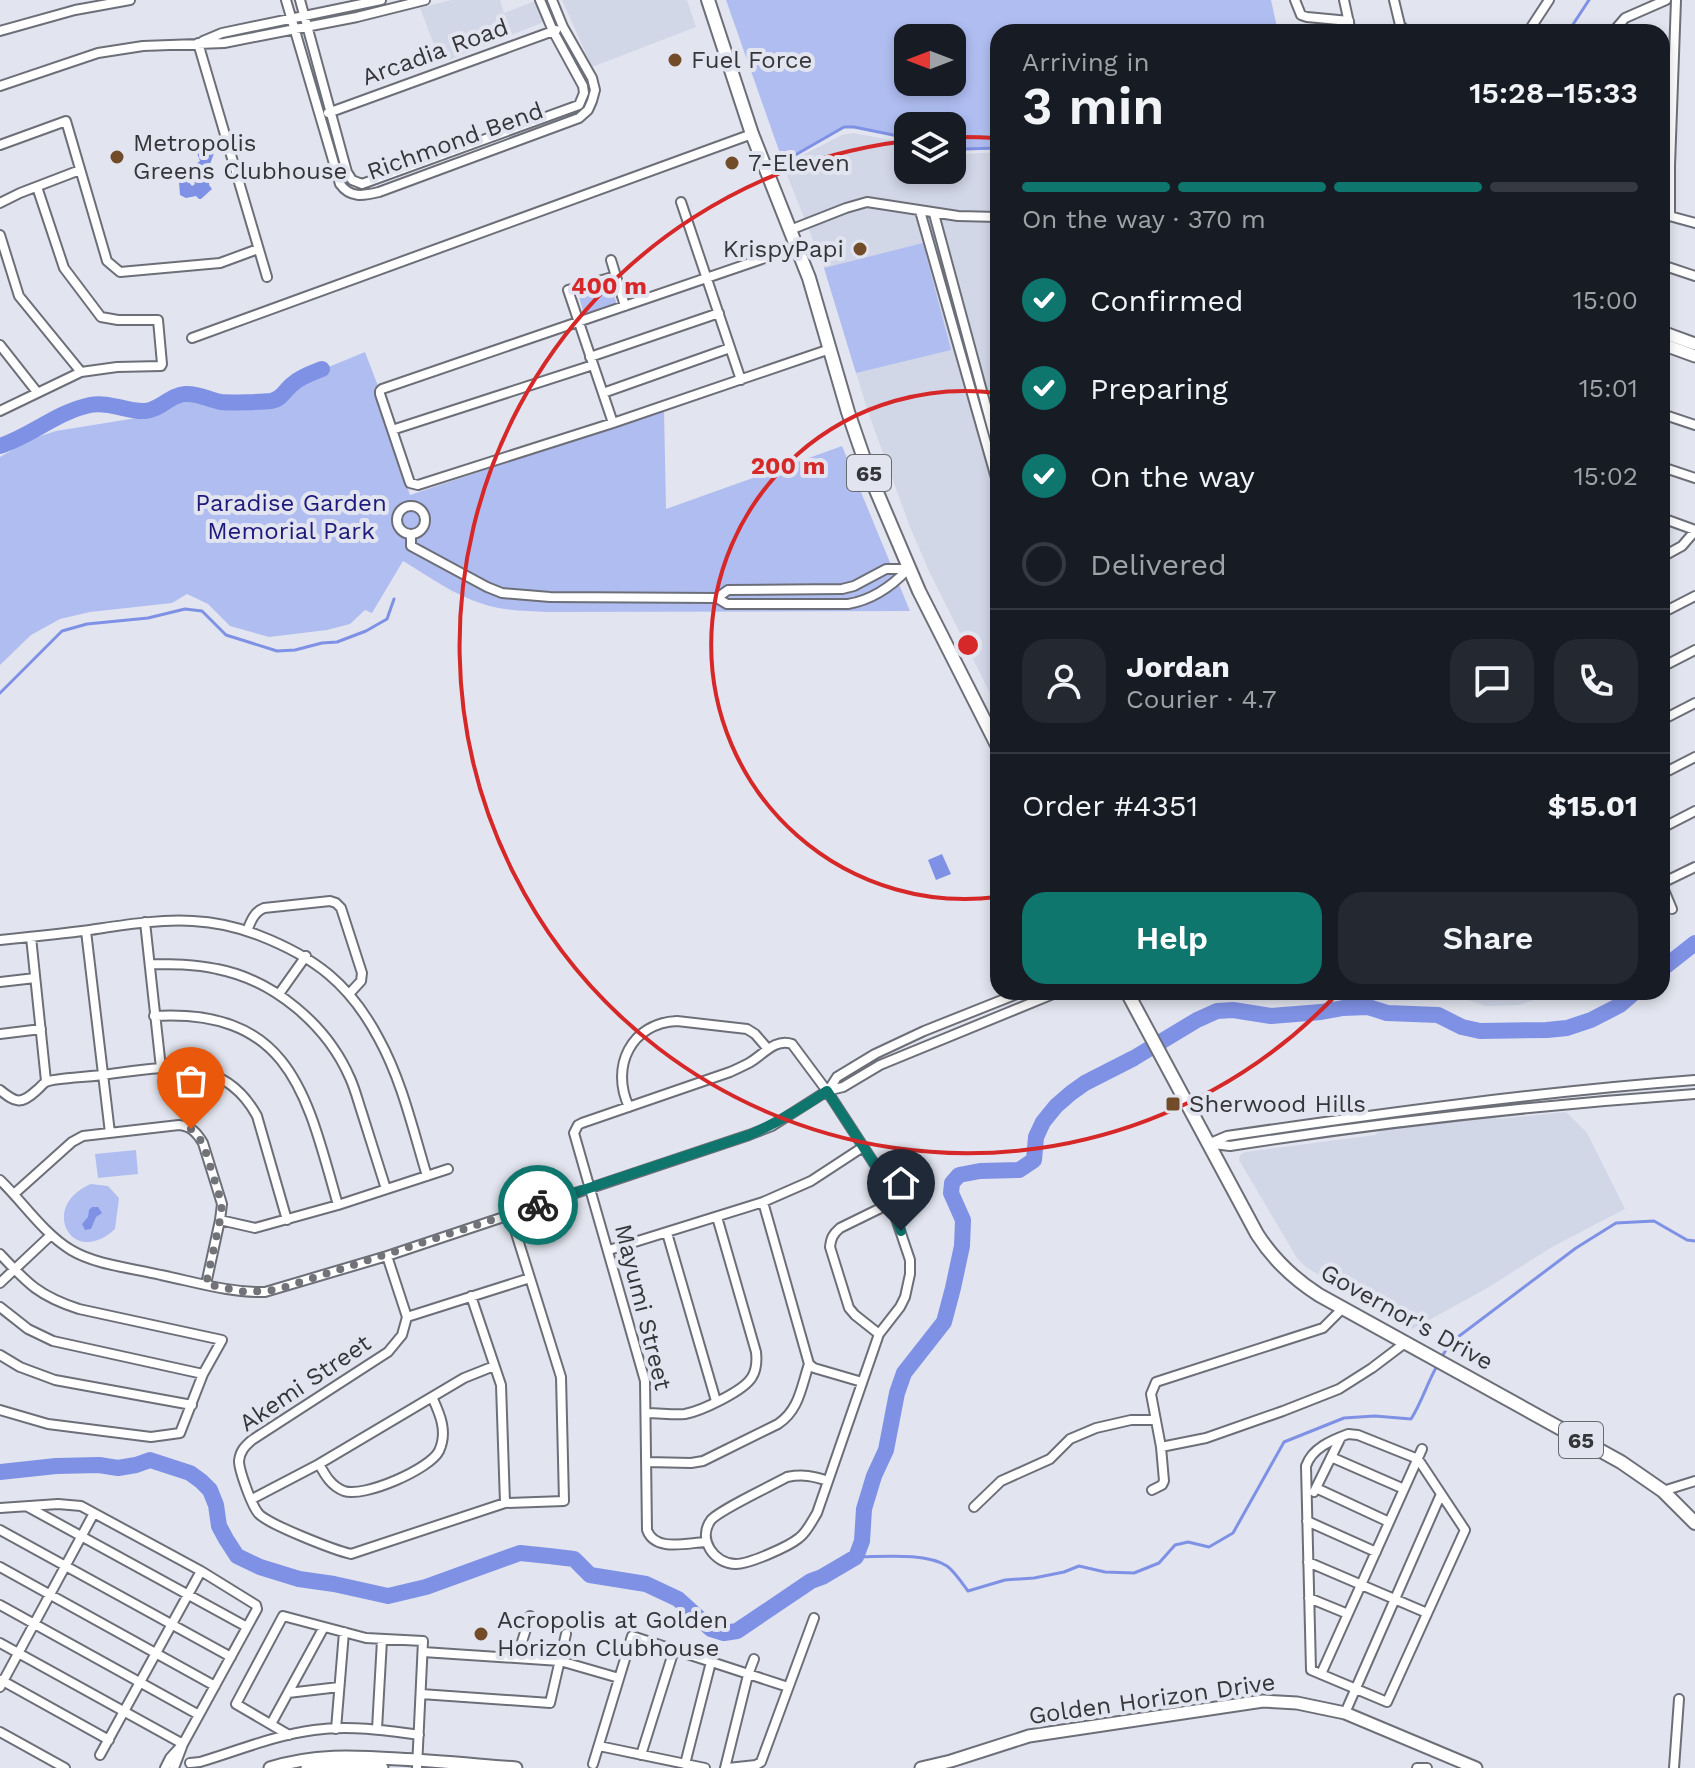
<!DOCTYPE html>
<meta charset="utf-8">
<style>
body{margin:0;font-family:"Work Sans",sans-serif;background:#242831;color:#f1f3f6;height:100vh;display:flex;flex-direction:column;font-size:30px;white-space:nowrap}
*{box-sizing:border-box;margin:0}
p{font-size:26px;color:#9ea1a6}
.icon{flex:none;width:44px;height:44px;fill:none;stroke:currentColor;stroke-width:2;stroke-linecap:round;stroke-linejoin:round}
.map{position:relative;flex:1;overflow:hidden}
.drawer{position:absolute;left:990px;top:24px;width:680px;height:976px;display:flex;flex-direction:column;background:#171b24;border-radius:24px;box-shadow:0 4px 12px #0003}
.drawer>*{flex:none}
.needle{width:52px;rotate:270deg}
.controls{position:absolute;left:894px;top:24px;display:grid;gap:16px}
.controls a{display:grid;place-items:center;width:72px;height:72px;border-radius:16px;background:#171b24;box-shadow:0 4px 12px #0003;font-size:40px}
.pin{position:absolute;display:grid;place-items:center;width:68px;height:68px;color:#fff;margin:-82px -34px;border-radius:50% 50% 50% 0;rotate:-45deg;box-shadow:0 0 8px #0007}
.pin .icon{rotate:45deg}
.courier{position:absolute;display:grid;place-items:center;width:80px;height:80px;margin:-40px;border:6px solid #0f766e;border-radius:50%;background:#fff;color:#222;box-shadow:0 2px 10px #0007}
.head em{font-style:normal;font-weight:600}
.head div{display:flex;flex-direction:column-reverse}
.head{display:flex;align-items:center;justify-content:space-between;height:136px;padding:0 32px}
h1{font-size:52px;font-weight:600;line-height:60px}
.bar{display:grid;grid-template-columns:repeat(4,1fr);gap:12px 8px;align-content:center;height:96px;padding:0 32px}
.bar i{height:10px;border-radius:6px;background:#363941}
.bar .selected{background:#0f766e}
.bar p{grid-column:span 4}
.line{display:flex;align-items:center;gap:20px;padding:0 32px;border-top:2px solid #363941}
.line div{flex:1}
.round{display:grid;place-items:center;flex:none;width:84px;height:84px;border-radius:24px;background:#242831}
ol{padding:0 32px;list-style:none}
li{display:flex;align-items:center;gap:24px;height:88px}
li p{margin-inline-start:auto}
li .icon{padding:8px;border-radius:50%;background:#0f766e;color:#fff;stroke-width:4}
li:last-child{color:#9ea1a6}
li i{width:44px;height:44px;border:4px solid #363941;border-radius:50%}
.cta{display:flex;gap:16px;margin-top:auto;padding:16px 32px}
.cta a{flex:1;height:92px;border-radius:24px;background:#0f766e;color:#fff;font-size:32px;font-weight:600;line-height:92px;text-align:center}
.cta a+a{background:#242831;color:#f1f3f6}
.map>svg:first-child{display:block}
</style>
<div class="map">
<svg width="1695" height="1768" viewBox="0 0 1695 1768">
<rect width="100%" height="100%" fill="#e2e5ef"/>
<path fill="#d2d7e8" d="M451,0H500L504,13L535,1L544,22L441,63L420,8Z
M562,0H687L696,27L592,67Z
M853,133L908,143V170H952V152L965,154L998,152V709L929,571L910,527L868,412L824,268L783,165L842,135Z
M1451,992H1556L1519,1005L1486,1006L1459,997Z
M1566,1112L1587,1133L1625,1209L1552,1247L1489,1287L1413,1329L1307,1268L1297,1258L1239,1160L1240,1155L1245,1152L1375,1135L1381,1130L1494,1115L1497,1119Z"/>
<path fill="#b0bdf1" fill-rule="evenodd" d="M726,0H1271L1278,32H998V148L965,149L952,147V126H908V138L854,127H844L783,162ZM952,38V82H908V38Z
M923,243L951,350L856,373L824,268Z
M610,281L617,305L584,314L577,290Z
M365,352L378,386L374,388L410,495L664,410L666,509L842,446L910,611L547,612C526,611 503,611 483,604C454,595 428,576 403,561L372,613L365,610L350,624L327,630L269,637L230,626L208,604L187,594L172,603L90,612L60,619L31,635L0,665V457L31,439L56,431L155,415L179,404L178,395C199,391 204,399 222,402C227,403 269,402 274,401C284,398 289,386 297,380Z
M136,1150L138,1174L98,1178L95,1154Z
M91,1184L108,1186L119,1198L115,1229C72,1269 38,1206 91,1184Z"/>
<path fill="#7f91e5" d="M204,147H208L214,153L207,173L210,177L209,185L212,189L201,199H199L196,196L186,198L180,195L179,182L182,179H186L192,186L195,184L191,175L196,164L200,161L197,153Z
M942,854L951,874L936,880L928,860Z
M92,1207H98L102,1213L96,1217L91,1229L85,1230L82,1224L88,1217L89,1210Z"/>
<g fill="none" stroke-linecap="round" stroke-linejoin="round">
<path stroke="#7f91e5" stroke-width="3" d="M1568,32L1589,0
M952,147L965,149L998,148
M783,162L844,127H854L908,138
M0,693L62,631L87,624L148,618L185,609L202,611L226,635L277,651L295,650L322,643L337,642L366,631L387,619L394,599
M1440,1360L1450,1343L1576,1248L1616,1223L1654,1221L1687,1240L1695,1241
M856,1557C881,1557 925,1552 947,1566C955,1572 962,1583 968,1591L1005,1580L1034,1578L1064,1572L1079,1566L1105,1572L1134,1573L1159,1563L1175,1545L1188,1542L1209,1547L1233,1533L1284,1442L1344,1418L1375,1416L1411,1419C1422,1402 1427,1383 1437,1366"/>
<path stroke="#7f91e5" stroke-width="16" d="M0,446C31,436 57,412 90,405C109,401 127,412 145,411C160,410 170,395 185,394C199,393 209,400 221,402C229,403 262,402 271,401C283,399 285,389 294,383C302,376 312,373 322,369
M1662,969L1695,943
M0,1472L56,1466L99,1465L118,1468L136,1465L150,1460L190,1473L201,1481L210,1490L216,1505L219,1526L226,1539L237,1556L260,1567L299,1579L334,1584L388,1596L426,1587L520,1553L549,1556L574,1559L590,1575L646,1584L678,1599L711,1629L724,1633L737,1631L811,1581L822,1577L856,1557L862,1541L864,1509L874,1476L886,1450L897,1393L904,1373L944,1322L953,1288L962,1246L963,1220L951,1193L952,1183L959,1175L980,1171L1019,1170L1034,1160L1036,1137L1043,1122L1056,1106L1071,1093L1085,1083L1134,1058L1197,1020L1217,1011L1233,1010L1271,1016L1321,1012L1343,1008L1368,1007L1387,1013L1438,1015L1462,1027L1480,1031L1547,1030L1567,1028L1591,1020L1620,1005L1635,992"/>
<g stroke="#6d6f78" stroke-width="12">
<path id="street" d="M286,0L340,184C350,198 363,196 379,192L579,118L588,110L592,101L595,90L592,78L563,27L552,0
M300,0L347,172L352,180L362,184L579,105L584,93L583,86L553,31L540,0
M1295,0L1301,15L1307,17L1349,21
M1344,0L1351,32
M1394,0L1400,25L1407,32
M0,31L75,10L130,0
M1528,32L1549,0
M1613,32L1625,18L1666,0
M203,41L222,33L381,0
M198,43L267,277
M0,86L98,53L143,46L224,43L357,17L425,0
M328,113L556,30
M0,145L66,121L107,261L120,272L220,263L258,249
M681,202L741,380
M0,203L20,193L80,170
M920,211L998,485
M934,214L998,450
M1662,214L1695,223
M1670,215V165L1676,0
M790,230L846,208L867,202L958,216L998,217
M0,235L19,296L81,372
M797,247L382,389L380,391V394L410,483L418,485L613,423L830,349
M611,260L625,306
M1662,265L1695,276
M192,338L752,134
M0,345L37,392
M590,357L719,313
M603,393L730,348
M0,411L81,372L117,367L161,366L162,364L158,320H118L101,317L64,268L37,187
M1662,414L1695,425
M613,423L568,290L616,276
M392,430L593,365
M1662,467L1695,478
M397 520a14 14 0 1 1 28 0a14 14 0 1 1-28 0Z
M1662,518L1695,530
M411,534V546L487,587L502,593L550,597L717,598L727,604H848C872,600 892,586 908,569
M1662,557L1682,546L1695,531
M717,598L728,590L842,589L854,586L886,569H908
M1662,613L1695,596
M1662,667L1695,650
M1662,720L1695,703
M1662,774L1695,757
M1662,828L1695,811
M1662,883L1695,867
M1662,885L1672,909
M145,922L161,1068
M86,931L110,1133
M247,931C251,921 254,912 264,908L330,901L336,903L341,908L362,973L361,981L349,994
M31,937L46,1081
M0,940C30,937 60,934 90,930C124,925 159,919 193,921C215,922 237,927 258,935C315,957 350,984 379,1039C402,1081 413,1130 427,1176
M150,964C172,964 194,964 217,969C274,980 327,1025 350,1078C355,1089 358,1101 362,1113C370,1138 378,1164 386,1189
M0,982L35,978
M279,994L306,956
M154,1016C292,1008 307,1097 338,1205
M0,1034L41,1029
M0,1090C16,1103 21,1105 37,1090C40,1088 42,1084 46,1082C53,1078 91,1077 101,1075C161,1068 222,1052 257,1116L287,1220
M828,1091L837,1077L875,1054L924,1031L1022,992
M629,1107C610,1067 631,1023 677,1021L747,1029L755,1034L768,1049
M1208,1144L1227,1136C1383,1113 1538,1092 1695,1080
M1213,1144L1230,1146C1384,1122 1539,1105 1695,1094
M0,1180C23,1202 43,1233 71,1250C96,1265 132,1268 161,1275C195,1282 230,1293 265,1292L387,1256L749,1135L772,1126L827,1091L843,1087L880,1065L1058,992
M14,1194L72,1142L83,1136L179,1125C191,1126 197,1133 203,1143L222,1204L220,1220L206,1284
M763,1202L809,1364L814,1368L862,1382
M220,1220L255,1228L338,1205L448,1169
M667,1233L716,1401
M609,1250L763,1202L811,1181L863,1147
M0,1254C28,1284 39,1296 79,1309L222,1340L203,1374L180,1433L151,1437L48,1424L0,1410
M387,1256L407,1317L402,1335L388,1352L252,1440C245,1446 240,1451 239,1461C239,1470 252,1507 259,1514C270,1525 334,1550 351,1554L505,1503L564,1501L561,1377L510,1214
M0,1283L51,1235
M471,1296L501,1385L505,1503
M0,1307L28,1329L53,1341L203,1374
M1342,1309L1323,1328L1156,1382L1151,1394L1161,1447L1206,1438L1283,1411L1339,1389L1372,1368L1405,1343
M407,1317L530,1278
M879,1334L855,1315L849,1308L830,1247C831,1238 833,1234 840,1228L891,1203
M0,1355L20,1367L55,1380L192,1405
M647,1413C660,1413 673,1415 685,1414C701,1411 744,1391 752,1377C757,1369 757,1361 756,1352L717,1217
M1348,1434L1358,1435L1418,1459L1465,1530L1387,1702L1311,1670L1306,1466C1312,1448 1332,1440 1348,1434Z
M1331,1457L1404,1489
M647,1462L691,1463L703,1461L778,1424C799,1410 801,1388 809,1364
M319,1464C325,1475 331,1486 344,1491C364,1498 430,1469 439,1451C448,1432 440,1414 432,1397
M1316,1488L1389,1522
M1152,1490L1162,1485L1164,1481L1161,1447
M1663,1491L1695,1481
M1314,1492L1341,1437
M252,1499L319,1464L464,1378L494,1366
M28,1507L247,1627
M974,1507L1001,1481L1050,1459L1070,1439L1096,1428L1131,1420H1156
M0,1508L58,1504L81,1506L201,1571L256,1605L257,1609L183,1744L174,1768
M1307,1521L1376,1552
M0,1530L231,1657
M705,1542C686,1543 655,1552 647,1530L645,1381L574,1133L578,1125L582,1123L730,1072C737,1069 743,1066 749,1063C763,1055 775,1038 792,1044L827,1091L881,1174L910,1260V1274L905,1297L900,1307L879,1334L817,1513C812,1521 807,1532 799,1538C788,1547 749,1564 736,1564C714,1564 697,1539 711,1520C719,1510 773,1485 787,1477C803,1474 813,1476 828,1481
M1308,1562L1427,1613
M0,1567L215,1686
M1309,1598L1348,1614
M0,1605L199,1715
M0,1643L183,1744
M423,1652L560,1661L619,1678
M517,1658L530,1616
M1321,1674L1422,1449
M1,1680L109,1740
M0,1687L94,1513
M288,1693L339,1687
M421,1694L550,1703L566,1634
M1345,1713L1441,1494
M271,1724L324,1627
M336,1729L344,1632
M377,1729L382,1640
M0,1732L65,1768
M289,1735L236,1704L283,1616L366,1638L423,1641L417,1768
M599,1746L705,1768
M100,1755L201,1571
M641,1755L674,1650
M190,1763L200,1762C237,1751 275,1735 314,1730C348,1725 385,1730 419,1735
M593,1764L632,1636L788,1687
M685,1764L711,1662
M165,1768L170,1758L180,1747
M725,1768L748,1675L754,1659
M728,1768L756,1765L761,1762L814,1618
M1417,1768H1427
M1674,1768L1679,1699"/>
</g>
<g stroke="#6d6f78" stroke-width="15">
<path id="secondary" d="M1662,332L1695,344
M1662,344L1695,356
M270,1768C313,1754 354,1756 398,1759C438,1761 477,1765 516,1768
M307,1768L349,1766L382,1768
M921,1768L951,1761L1029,1736L1263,1701L1297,1703L1345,1713L1476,1768"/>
</g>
<g stroke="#6d6f78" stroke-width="16">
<path id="primary" d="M708,0L752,134L809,278L848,412L870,476L919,591L998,747
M1127,992L1257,1234C1273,1259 1294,1279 1319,1295L1621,1462L1663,1491L1695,1523"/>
</g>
<use href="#street" stroke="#fff" stroke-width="8"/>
<use href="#secondary" stroke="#fff" stroke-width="11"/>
<use href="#primary" stroke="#fff" stroke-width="12"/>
</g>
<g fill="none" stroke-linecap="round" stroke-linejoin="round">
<path stroke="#727379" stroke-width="8" stroke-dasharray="0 14.4" d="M191,1129L203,1143L222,1204L220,1220L206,1284L245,1292L276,1290L538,1205"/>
<path stroke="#0f766e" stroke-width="10" d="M538,1205L749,1135C777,1123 802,1108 827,1091L881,1174L901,1231"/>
</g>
<g fill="none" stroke="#d62828" stroke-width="4">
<path d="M997 897A254 254 0 1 1 997 393"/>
<path d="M1336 995A508 508 0 1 1 906 141M955 137A508 508 0 0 1 995 138"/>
</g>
<g fill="#724c28" stroke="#e2e5ef" stroke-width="3">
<circle cx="675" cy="60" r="8"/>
<circle cx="117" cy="157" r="8"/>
<circle cx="732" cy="163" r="8"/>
<circle cx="860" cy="249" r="8"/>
<rect x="1165" y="1096" width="16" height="16" rx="4"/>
<circle cx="481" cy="1634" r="8"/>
</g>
<g text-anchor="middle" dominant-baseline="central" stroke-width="8" stroke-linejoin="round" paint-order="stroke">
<g fill="#e2e5ef" stroke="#696a70" stroke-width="2">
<rect x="847" y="455" width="44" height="36" rx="6"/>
<rect x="1559" y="1422" width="44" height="36" rx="6"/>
</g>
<g font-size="22" font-weight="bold" fill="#35363a">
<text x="869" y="473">65</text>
<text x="1581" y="1440">65</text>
</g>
<g font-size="24" fill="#35363a" stroke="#e2e5ef">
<text transform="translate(435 52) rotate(-20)">Arcadia Road</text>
<text transform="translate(455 141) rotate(-20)">Richmond Bend</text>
<text transform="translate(643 1307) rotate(76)">Mayumi Street</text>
<text transform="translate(1407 1317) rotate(29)">Governor's Drive</text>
<text transform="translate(305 1383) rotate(-34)">Akemi Street</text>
<text transform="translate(1152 1699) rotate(-8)">Golden Horizon Drive</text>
</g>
<g font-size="24" fill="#35363a" stroke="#e2e5ef" text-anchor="start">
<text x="691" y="60">Fuel Force</text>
<text x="133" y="143">Metropolis<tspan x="133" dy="28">Greens Clubhouse</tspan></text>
<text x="748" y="163">7-Eleven</text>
<text x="844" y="249" text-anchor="end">KrispyPapi</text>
<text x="1189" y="1104">Sherwood Hills</text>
<text x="497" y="1620">Acropolis at Golden<tspan x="497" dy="28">Horizon Clubhouse</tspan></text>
</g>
<g font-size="24" fill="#1d1a7b" stroke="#e2e5ef">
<text x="291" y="503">Paradise Garden<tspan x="291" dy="28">Memorial Park</tspan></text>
</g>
</g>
<circle cx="968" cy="645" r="12" fill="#d62828" stroke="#e2e5ef" stroke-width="4"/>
<g font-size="24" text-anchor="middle" font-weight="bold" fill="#d62828" stroke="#e2e5ef" stroke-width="8" stroke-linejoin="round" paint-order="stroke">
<text x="609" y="294">400 m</text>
<text x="788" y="474">200 m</text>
</g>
</svg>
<div class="controls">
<a><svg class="needle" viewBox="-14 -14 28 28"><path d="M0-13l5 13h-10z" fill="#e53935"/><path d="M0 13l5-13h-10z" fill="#9ea1a6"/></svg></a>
<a><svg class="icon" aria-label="layers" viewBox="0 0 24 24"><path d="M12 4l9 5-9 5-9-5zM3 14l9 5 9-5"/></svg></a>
</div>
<div class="pin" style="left:191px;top:1129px;background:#ea580c"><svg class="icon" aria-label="bag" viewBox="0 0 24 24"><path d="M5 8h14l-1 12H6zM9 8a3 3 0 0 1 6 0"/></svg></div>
<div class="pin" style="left:901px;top:1231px;background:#1f2937"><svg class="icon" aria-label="home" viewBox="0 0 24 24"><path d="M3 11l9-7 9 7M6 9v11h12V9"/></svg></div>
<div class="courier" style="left:538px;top:1205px"><svg class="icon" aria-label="bike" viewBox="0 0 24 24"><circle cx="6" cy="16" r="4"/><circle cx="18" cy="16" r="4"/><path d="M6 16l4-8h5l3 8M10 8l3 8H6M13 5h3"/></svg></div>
<section class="drawer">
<div class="head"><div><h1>3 min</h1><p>Arriving in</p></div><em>15:28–15:33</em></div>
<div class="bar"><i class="selected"></i><i class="selected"></i><i class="selected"></i><i></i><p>On the way · 370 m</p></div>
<ol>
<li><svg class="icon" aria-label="check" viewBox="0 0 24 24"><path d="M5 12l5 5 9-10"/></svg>Confirmed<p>15:00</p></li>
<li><svg class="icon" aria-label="check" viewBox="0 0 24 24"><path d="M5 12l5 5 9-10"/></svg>Preparing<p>15:01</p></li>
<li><svg class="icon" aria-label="check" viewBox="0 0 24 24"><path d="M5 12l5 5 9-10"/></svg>On the way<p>15:02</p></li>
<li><i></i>Delivered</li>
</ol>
<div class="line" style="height:144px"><a class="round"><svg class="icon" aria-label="person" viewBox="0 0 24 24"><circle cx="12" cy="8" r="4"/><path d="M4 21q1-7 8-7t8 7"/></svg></a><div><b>Jordan</b><p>Courier · 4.7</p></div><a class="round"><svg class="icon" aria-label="chat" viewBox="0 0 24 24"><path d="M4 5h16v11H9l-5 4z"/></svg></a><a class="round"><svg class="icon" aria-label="phone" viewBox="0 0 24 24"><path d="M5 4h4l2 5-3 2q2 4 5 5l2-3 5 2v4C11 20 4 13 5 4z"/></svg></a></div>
<div class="line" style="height:104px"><div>Order #4351</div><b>$15.01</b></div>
<div class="cta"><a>Help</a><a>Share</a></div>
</section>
</div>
